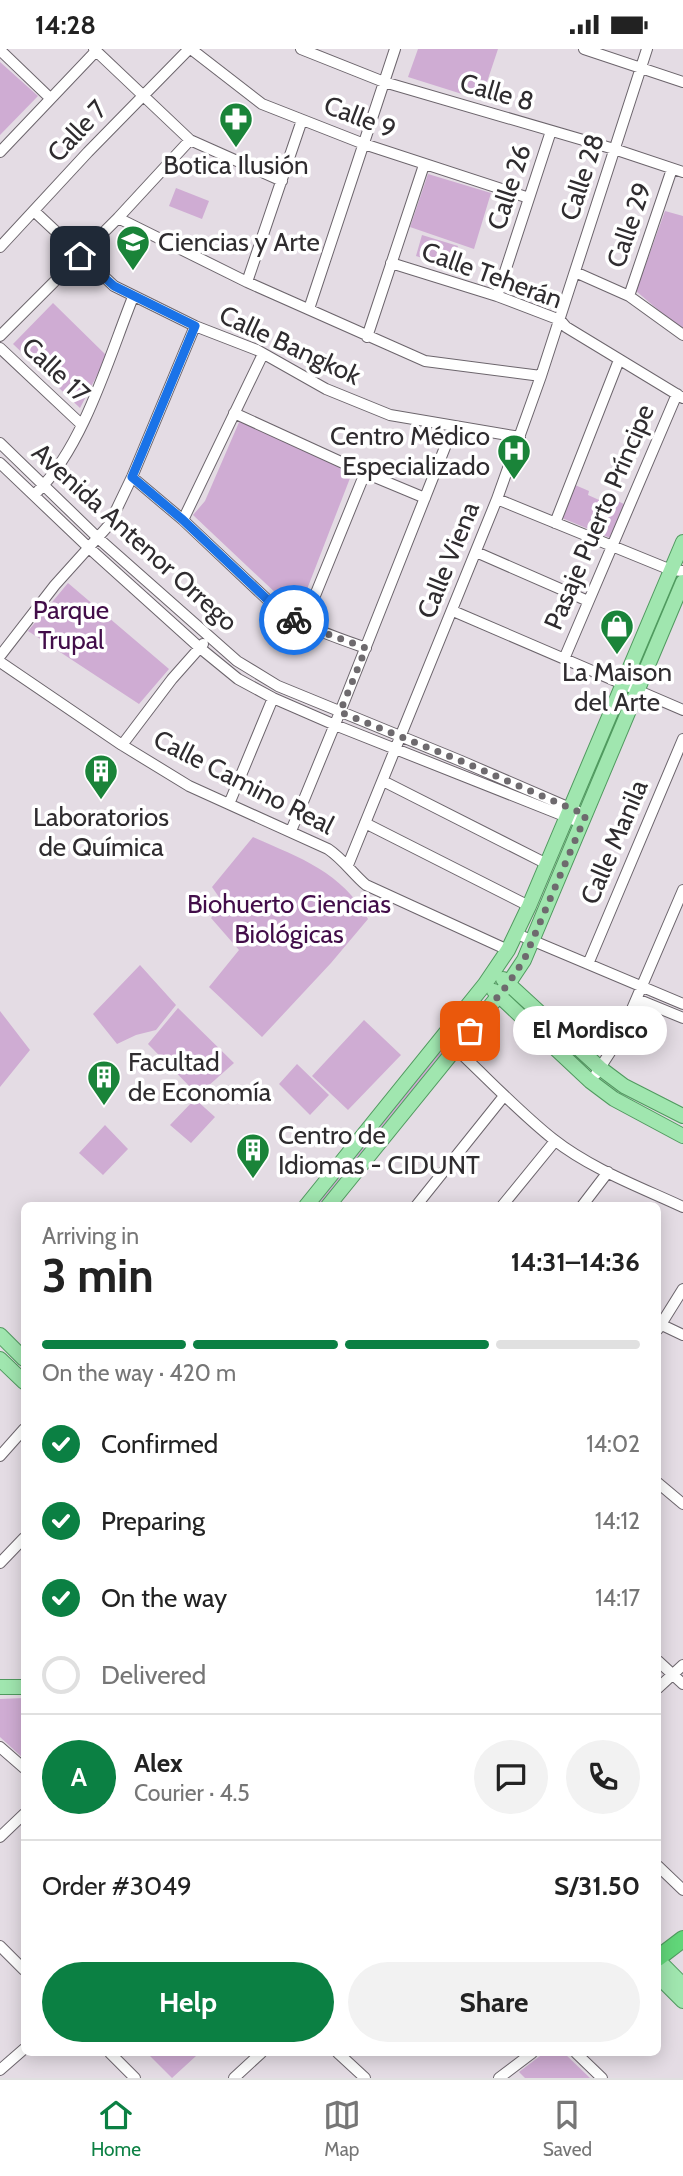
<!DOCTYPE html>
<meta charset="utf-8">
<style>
body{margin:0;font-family:Cabin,sans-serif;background:#f2f2f2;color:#222;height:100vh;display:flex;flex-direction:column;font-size:26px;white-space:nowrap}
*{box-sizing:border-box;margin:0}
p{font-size:23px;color:#767676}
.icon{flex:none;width:38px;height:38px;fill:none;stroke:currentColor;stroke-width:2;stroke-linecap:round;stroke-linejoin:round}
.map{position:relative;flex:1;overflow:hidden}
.drawer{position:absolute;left:21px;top:1153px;width:640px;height:854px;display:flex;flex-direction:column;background:#fff;border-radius:10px;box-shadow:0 4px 18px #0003}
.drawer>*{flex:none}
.pin{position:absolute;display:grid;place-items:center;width:60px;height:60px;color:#fff;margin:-30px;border-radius:14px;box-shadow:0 4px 10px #0006}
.courier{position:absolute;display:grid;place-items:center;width:70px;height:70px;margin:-35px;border:5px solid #1a73e8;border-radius:50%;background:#fff;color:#222;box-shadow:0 2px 9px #0007}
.bubble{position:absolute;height:49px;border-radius:24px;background:#fff;box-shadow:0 4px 18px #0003;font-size:23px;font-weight:700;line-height:49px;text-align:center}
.headline em{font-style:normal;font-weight:700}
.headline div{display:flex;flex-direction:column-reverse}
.headline{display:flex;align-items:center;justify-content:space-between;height:119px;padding:0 21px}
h1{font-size:46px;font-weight:700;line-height:52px}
.bar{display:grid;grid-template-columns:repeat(4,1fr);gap:10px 7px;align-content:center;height:84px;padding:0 21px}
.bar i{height:9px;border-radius:5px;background:#e0e0e0}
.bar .selected{background:#0b8043}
.bar p{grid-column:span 4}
.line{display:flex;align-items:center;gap:18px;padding:0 21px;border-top:2px solid #e0e0e0}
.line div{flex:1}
.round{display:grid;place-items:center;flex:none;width:74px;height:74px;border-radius:37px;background:#f2f2f2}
ol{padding:0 21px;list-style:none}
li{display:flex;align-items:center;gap:21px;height:77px}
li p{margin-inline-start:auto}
li .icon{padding:7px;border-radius:50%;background:#0b8043;color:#fff;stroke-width:4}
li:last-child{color:#767676}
li i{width:38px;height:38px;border:4px solid #e0e0e0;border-radius:50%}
.button{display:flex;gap:14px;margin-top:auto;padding:14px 21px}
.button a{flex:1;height:80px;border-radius:42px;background:#0b8043;color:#fff;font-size:28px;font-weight:700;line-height:80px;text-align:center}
.button a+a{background:#f2f2f2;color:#222}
.status{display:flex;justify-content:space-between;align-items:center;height:49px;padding:0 35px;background:#fff;direction:ltr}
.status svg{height:19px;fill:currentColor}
.dock{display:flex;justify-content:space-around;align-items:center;height:98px;border-top:2px solid #e0e0e0;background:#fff;font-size:19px;color:#767676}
.dock a{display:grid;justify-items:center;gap:4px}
.dock .selected{color:#0b8043}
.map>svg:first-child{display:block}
</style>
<div class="status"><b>14:28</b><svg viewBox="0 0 49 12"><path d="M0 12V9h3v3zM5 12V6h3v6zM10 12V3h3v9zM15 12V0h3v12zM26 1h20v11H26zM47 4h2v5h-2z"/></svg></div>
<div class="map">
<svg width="683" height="2029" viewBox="0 0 683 2029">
<rect width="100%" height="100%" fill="#e4dce4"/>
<path fill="#cfacd3" d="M418,0H498L481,51L408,28Z
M0,13L38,47L0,86Z
M428,125L491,144L474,200L410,178Z
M176,139L209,152L202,170L169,157Z
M665,162L683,167V282L636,242Z
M422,186L458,197L452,218L416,207Z
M53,254L107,307L80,359L13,295Z
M240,371L352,424L299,561L280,548L193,466L205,452Z
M575,436L589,442L588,446L608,455L611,449L624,455L610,489L562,469Z
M68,534L169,620L139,655L28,582Z
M253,788C300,809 341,822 368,870L331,914L262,988L209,938L239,901L211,869L223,854L212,838Z
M140,916L176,956L156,981L136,986L117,995L93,965Z
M178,959L234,1014L198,1046L148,995Z
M0,962L30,1001L0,1038Z
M364,971L401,1006L348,1061L312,1027Z
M439,996L445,1001L323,1157H314Z
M297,1015L329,1046L310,1066L279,1035Z
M195,1050L215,1068L191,1094L170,1076Z
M105,1076L128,1100L103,1126L79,1104Z
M24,1649V1710L0,1688V1650Z
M154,2004H193L196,2007L172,2029L150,2007Z
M544,2004H564L590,2029H525L519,2023Z"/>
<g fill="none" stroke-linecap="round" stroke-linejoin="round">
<g stroke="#6c656c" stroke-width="12">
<path id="minor" d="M94,0L190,91L282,132
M191,0L262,55L364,95L529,149
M301,0L384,33L614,100L683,123
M584,0L683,33
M0,1L50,49
M0,103L96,2
M34,162L114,237L195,277L257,301L326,340L390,366L520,388
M118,169L247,233L425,312L541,327
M0,198L88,103L189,0
M391,214L497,247L560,271L566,278L683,349
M575,223L629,247L683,286
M247,233L302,71
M497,247L551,82
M629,247L672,120
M309,260L395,0
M0,287L118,169L190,91
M367,288L424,116
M0,299L82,376
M234,364L365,424L425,449
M0,394L98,489L237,612L278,637L461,712L577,762
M0,414L88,498L200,599L238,630L273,649L335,676L582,774
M132,428L183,471L272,555C301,577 332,587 366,599
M38,442C84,396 109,308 133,248
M497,450L671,521L683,522
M183,471L263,305
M555,474L619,311
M476,503L588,552
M453,562L683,661
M303,576L365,424
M0,607L55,536L109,476L132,428L195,277
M564,610L677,345
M0,613L122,696L189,737L328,800C343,810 353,825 366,836L508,901
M122,696L172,630L203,595
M383,732L547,815
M229,755L273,649
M365,774L529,857
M291,782L340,663L453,378
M348,816L497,450L541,327L647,0
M517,885L683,955
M588,915L683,690
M637,950L683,969
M442,987C480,1021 514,1059 553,1090C591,1120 640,1138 683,1158
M596,1025L620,988L683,841
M416,1157L504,1047
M502,1157L555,1092
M582,1157L608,1123
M662,1276L683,1286
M658,1280L683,1240
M0,1407L24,1380
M658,1434L683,1455
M0,1514L24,1489
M658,1612L683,1635
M658,1639L683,1616
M0,1698L24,1719
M0,1788L24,1765
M658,1817L683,1841
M0,1897L24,1921
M110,2004L135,2029
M338,2004L365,2029
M576,2004L602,2029
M0,2021L24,2000
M234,2029L261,2004
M499,2029L532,2004"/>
</g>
<g stroke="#509a5f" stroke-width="16">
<path id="major" d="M503,930L600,1019L624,1037L683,1067
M494,942L590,1032L614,1050L683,1087
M306,1157L485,935L508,901L529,857L683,493
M328,1157L508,935L524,911L683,533
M0,1286L24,1310
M0,1310L24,1333
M0,1638H24
M658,1911L683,1936
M658,1927L683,1952"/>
</g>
<g stroke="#509a5f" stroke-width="18">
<path id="highway" d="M658,1909L683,1890"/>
</g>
<use href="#minor" stroke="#fff" stroke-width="10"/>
<use href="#major" stroke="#a0e6af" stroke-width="14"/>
<use href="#highway" stroke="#61d679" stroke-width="16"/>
</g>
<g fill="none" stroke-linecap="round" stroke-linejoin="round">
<path stroke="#6e6a6e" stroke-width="7" stroke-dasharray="0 12.6" d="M294,571L303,576L366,599L340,663L461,712L586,766L524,911L508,935L470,982"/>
<path stroke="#1a73e8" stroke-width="9" d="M80,207L114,237L195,277L132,428L183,471L272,555L294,571"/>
</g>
<defs>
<g id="pharmacy-pin" transform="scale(1.75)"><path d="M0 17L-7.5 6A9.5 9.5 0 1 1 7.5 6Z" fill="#1a8439" stroke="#fff"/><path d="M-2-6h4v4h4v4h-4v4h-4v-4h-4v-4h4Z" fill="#fff"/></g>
<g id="school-pin" transform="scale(1.75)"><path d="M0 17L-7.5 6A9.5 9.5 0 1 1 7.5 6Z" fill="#1a8439" stroke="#fff"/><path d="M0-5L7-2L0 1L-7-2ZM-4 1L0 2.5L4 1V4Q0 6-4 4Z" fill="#fff"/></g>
<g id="hospital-pin" transform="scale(1.75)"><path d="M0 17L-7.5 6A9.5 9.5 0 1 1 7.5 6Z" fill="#1a8439" stroke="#fff"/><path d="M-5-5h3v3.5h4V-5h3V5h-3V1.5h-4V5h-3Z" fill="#fff"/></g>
<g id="shop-pin" transform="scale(1.75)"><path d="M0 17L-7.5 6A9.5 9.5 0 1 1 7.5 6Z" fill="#1a8439" stroke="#fff"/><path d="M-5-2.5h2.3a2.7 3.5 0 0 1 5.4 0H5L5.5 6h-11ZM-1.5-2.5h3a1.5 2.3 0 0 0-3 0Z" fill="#fff"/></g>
<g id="building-pin" transform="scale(1.75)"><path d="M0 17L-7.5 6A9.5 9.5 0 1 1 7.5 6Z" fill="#1a8439" stroke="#fff"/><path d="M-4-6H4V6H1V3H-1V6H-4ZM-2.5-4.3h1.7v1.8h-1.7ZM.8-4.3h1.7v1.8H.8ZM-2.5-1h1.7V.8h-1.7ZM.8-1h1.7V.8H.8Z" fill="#fff"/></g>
</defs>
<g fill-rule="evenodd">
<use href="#pharmacy-pin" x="236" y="70"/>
<use href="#school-pin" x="133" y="193"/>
<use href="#hospital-pin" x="514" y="402"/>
<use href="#shop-pin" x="617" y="577"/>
<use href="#building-pin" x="101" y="722"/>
<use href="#building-pin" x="104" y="1028"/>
<use href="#building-pin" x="253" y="1101"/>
</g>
<g text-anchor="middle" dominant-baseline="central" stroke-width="7" stroke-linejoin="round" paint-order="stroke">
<g font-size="26" fill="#2f2c2f" stroke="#fff">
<text transform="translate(497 43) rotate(16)">Calle 8</text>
<text transform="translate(360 68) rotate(21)">Calle 9</text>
<text transform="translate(77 82) rotate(-47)">Calle 7</text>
<text transform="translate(582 128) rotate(-72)">Calle 28</text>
<text transform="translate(509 138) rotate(-72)">Calle 26</text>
<text transform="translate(629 176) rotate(-71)">Calle 29</text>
<text transform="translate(492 226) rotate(20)">Calle Teherán</text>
<text transform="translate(290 296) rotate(25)">Calle Bangkok</text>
<text transform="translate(56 321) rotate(43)">Calle 17</text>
<text transform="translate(599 468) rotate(-67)">Pasaje Puerto Príncipe</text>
<text transform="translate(135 488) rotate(42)">Avenida Antenor Orrego</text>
<text transform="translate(448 511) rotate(-68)">Calle Viena</text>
<text transform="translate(244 733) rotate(27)">Calle Camino Real</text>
<text transform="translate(614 793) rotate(-67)">Calle Manila</text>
</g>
<g font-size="26" fill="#2f2c2f" stroke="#fff">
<text x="236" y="116">Botica Ilusión</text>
<text x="158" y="193" text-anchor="start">Ciencias y Arte</text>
<text x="490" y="387" text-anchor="end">Centro Médico<tspan x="490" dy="30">Especializado</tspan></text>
<text x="617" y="623">La Maison<tspan x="617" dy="30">del Arte</tspan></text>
<text x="101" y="768">Laboratorios<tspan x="101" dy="30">de Química</tspan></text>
<text x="128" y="1013" text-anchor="start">Facultad<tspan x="128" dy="30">de Economía</tspan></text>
<text x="278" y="1086" text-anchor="start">Centro de<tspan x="278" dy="30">Idiomas - CIDUNT</tspan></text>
</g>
<g font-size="26" fill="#420d49" stroke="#fff">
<text x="71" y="561">Parque<tspan x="71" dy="30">Trupal</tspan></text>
<text x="289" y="855">Biohuerto Ciencias<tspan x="289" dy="30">Biológicas</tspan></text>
</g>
</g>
</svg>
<div class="pin" style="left:470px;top:982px;background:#ea580c"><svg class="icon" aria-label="bag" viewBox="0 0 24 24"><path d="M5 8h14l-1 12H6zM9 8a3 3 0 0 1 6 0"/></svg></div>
<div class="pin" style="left:80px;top:207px;background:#1f2937"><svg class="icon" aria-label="home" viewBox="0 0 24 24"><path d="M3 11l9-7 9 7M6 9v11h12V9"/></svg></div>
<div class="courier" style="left:294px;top:571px"><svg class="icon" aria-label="bike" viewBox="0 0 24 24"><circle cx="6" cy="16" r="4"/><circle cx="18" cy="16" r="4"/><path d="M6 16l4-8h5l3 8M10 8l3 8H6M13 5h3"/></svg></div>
<div class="bubble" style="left:513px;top:957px;width:154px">El Mordisco</div>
<section class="drawer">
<div class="headline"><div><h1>3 min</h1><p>Arriving in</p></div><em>14:31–14:36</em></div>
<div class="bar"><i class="selected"></i><i class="selected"></i><i class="selected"></i><i></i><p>On the way · 420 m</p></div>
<ol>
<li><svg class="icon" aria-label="check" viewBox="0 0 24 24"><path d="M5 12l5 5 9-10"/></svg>Confirmed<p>14:02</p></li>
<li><svg class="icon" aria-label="check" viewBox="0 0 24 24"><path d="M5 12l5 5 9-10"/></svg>Preparing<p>14:12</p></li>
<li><svg class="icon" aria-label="check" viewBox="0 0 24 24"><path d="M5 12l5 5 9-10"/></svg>On the way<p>14:17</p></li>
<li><i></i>Delivered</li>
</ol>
<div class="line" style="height:126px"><b class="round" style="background:#0b8043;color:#fff">A</b><div><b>Alex</b><p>Courier · 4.5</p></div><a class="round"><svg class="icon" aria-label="chat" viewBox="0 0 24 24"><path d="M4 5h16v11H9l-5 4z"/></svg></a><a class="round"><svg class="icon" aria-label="phone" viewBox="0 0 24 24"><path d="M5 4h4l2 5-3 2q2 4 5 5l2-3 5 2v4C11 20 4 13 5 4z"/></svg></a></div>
<div class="line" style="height:91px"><div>Order #3049</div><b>S/31.50</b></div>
<div class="button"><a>Help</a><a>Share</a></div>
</section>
</div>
<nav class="dock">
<a class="selected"><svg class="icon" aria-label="home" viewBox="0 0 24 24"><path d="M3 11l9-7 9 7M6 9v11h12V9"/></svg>Home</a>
<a><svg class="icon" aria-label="map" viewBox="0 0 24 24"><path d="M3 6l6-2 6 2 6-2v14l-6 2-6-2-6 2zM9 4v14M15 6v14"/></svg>Map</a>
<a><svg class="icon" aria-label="saved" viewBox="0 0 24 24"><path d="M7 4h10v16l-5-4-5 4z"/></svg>Saved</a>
</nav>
